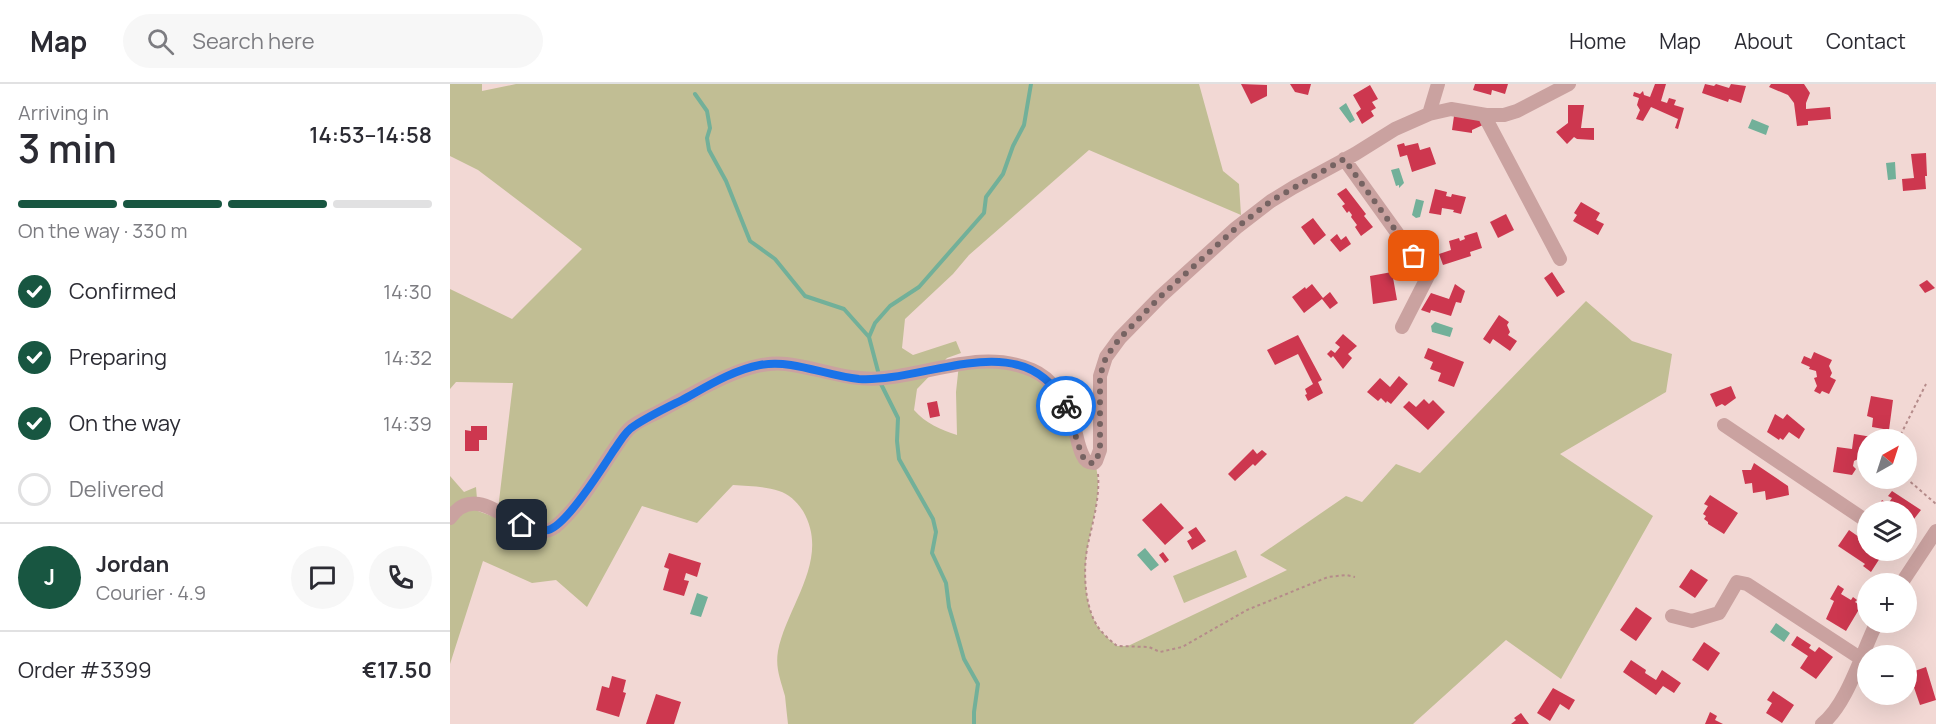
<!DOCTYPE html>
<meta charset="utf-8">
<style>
body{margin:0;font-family:Manrope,sans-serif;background:#f7f7f7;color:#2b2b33;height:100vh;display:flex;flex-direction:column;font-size:22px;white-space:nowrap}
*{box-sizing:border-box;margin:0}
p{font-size:20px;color:#7c7c81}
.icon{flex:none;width:33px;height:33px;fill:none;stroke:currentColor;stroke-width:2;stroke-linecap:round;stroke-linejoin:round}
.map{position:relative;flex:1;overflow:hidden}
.side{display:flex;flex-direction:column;background:#fff;width:450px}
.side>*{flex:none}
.needle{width:39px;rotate:39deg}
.tools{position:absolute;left:1407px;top:345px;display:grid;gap:12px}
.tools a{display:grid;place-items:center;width:60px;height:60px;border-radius:50%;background:#fff;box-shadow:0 6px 24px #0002;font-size:30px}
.pin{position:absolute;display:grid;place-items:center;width:51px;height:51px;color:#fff;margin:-26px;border-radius:12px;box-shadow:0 3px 9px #0006}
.courier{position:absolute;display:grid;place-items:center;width:60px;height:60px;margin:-30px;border:4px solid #1a73e8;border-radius:50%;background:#fff;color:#222;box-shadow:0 2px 8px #0007}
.head em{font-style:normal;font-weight:600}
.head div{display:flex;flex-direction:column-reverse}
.head{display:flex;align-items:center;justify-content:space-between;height:102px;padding:0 18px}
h1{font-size:39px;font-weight:600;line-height:45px}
.bar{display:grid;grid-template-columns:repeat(4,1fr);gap:9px 6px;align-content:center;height:72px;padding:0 18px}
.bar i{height:8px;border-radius:4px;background:#e1e1e2}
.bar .selected{background:#185641}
.bar p{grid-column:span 4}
.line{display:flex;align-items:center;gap:15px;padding:0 18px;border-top:2px solid #e1e1e2}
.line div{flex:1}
.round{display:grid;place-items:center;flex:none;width:63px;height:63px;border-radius:32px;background:#f7f7f7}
ol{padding:0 18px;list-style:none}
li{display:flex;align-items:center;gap:18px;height:66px}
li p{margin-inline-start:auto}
li .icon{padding:6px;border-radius:50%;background:#185641;color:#fff;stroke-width:4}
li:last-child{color:#7c7c81}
li i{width:33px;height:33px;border:3px solid #e1e1e2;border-radius:50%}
header{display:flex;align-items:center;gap:36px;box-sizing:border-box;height:84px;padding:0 30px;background:#fff;border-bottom:2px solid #e1e1e2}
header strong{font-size:28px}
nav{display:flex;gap:33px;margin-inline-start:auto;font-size:21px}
.search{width:420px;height:54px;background:#f7f7f7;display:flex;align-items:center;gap:15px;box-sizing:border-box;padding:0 21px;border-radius:33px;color:#7c7c81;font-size:22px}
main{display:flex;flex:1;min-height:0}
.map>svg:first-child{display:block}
</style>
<header>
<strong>Map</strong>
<div class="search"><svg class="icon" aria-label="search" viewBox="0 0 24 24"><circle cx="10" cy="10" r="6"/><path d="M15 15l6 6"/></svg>Search here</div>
<nav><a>Home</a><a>Map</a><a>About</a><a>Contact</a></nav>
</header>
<main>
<section class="side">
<div class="head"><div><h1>3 min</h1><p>Arriving in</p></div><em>14:53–14:58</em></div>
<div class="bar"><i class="selected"></i><i class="selected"></i><i class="selected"></i><i></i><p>On the way · 330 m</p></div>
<ol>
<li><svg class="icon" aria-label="check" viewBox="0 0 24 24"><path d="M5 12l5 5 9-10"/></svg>Confirmed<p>14:30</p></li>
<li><svg class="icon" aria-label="check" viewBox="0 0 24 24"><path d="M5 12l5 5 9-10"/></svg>Preparing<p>14:32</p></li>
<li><svg class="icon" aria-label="check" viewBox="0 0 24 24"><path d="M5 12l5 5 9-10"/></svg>On the way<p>14:39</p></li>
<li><i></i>Delivered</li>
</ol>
<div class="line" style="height:108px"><b class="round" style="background:#185641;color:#fff">J</b><div><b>Jordan</b><p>Courier · 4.9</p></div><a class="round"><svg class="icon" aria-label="chat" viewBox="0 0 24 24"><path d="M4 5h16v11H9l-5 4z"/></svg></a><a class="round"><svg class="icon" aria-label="phone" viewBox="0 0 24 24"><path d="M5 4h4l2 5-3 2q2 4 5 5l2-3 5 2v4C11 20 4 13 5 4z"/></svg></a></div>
<div class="line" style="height:78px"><div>Order #3399</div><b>€17.50</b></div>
</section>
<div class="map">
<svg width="1486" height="640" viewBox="0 0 1486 640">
<rect width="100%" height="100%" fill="#f2d8d4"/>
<path fill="#c1be94" d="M0,0H32V7L66,0H749L773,87L789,100L791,131L639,66L519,171L503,190L455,235L452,264L463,271L506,257L511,269L497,274L467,305L464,326C475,339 491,346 507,351L506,308L509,280L540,277L596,295L632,372L645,379C653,406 643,434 638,461C633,487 634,525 650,546C655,552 661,557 667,562H678L837,486L810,471L896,412L912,418L946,380L970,389L1136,217L1182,257L1222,270L1216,308L1110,370L1203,432L1111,595L1056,556L963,640H338C337,631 336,622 335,612C331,597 325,584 328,567C337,521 381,475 353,427C347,418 339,410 329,407C315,402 298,402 283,401L247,439L192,422L137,523L106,496L82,499L33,477L0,580V392L14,408L26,403L28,427L47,434L63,299L6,298L0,305V205L62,235L132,165L28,86L0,72Z
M786,466L797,493L734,519L723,492Z"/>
<path fill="#72b099" d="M896,19L905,36L900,39L889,24Z
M1302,35L1319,42L1316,51L1298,44Z
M1445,78L1446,95L1438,96L1436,79Z
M949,84L954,99L949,104V101L946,102L941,86Z
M966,115L974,117L970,133L966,134L962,131Z
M985,238L1003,244L1000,253L982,248L981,242Z
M695,464L709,481L701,487L687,471Z
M247,509L258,513L251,533L240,530Z
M1326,539L1340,549L1334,558L1320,548Z"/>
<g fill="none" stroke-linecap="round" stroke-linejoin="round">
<path stroke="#72b099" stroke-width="4" d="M245,10L257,27L260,44L257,54L259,66L276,97L300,157L325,175L355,212L394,225L419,253
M429,291L419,253L425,239L440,222L469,203L534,129L536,113L553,90L563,62L574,41L581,0
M430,298L448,334L447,357L449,375L483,435L486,448L482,469L496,499L499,523L514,575L528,600L524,628V640"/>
</g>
<path fill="#cd374f" d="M791,0L817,1V12L801,20Z
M840,0H861L858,11L845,8Z
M1025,0H1058L1055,10L1042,6L1041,11L1023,6Z
M1205,0H1216L1211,17L1217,19L1219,14L1226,16L1224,21L1234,24L1228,45L1225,44L1228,35L1201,23L1193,37L1186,35L1190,26L1187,21L1189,14L1183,12L1184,8L1190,10L1193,7L1194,11L1200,13Z
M1255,0L1264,2L1266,0L1279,4L1281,0L1296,2L1291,19L1279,15L1278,18L1252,9Z
M1321,0H1354L1360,9L1356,19V25L1380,23L1381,35L1358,37V41L1347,42L1344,19L1338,11L1319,3Z
M920,1L928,15L922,18L926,24L921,27L924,32L912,40L906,29L911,25L903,11Z
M1118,21H1134L1131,44H1144V56L1127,55L1124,53L1117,60L1106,48L1118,39Z
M1004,32L1033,35L1035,40L1022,46V49L1002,46Z
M954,59L955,62L968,59L970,66L980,63L986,80L962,88L957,71L950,73L947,61Z
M1476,69L1477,92H1475L1476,105L1453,107L1452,95L1464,94L1461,70Z
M896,104L916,130L914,132L923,143L911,152L905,143L907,141L901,133L902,131L899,127L897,129L892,122L895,120L887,110Z
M985,105L997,108L996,112L1001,113L1002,110L1016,113L1011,130L1003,128L1004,126L992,124L991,131L979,129Z
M1131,118L1150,129L1146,136L1154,140L1148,151L1123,137L1127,131L1124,129Z
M1056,130L1064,146L1048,154L1040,138Z
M863,134L876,151L864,161L851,143Z
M1027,148L1032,164L1020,168L1021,172L993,181L989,170L1001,166L999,157L1009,154L1010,157L1015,155L1014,152Z
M887,150L891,156L896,152L901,160L890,168L880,156Z
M942,188L947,216L923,220L920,192Z
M1102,188L1115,208L1107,213L1094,194Z
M1477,196L1485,204L1475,209L1469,201Z
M862,200L873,214L880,208L888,219L880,225L872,215L854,229L842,213L855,203L856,205Z
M1005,200L1015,207L1011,219L1006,218L1001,232L981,226L980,229L971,226L981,209L999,215Z
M1049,231L1059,238L1057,241L1060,248L1058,251L1067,257L1060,267L1043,255L1040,260L1033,255Z
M893,250L907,262L898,270L902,274L893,285L883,272L881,274L877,270L881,266L885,269L890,263L885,259Z
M848,251L872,296L868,298L873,309L858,317L855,311L857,310L855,305L863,300L848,270L825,281L817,266Z
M978,264L1014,278L1004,303L988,297L991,289L980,285L983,278L974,274Z
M1364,268L1382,276L1379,282L1382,289L1380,293L1386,296L1379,310L1372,307L1370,310L1364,307L1367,302L1364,294L1367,293L1366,287L1359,285L1360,283L1351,279L1354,272L1361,275Z
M949,292L958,300L941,320L937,317L936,319L931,314L928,317L917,308L930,294L940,303Z
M1281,302L1286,314L1275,322L1272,320L1266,323L1260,310Z
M1421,312L1443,316L1439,346L1422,343L1423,334L1417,332Z
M974,315L979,320L983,316L995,328L978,346L953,323L959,317L966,323Z
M487,317L490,332L480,334L477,319Z
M1325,330L1333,335L1337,330L1355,345L1349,355L1339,348L1333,356L1330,354L1329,356L1317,348Z
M21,342H37V356H29V367H15V346L21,347Z
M1404,350L1422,353V356H1418V369L1410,368V374L1404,377L1403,382L1406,385L1402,391L1383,388L1387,363L1402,365Z
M803,365L807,370L812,366L817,370L805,382L803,380L785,397L778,390Z
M1304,379L1338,402L1339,411L1316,416L1315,407L1303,409L1302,399L1295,400L1292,386H1301Z
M1442,407L1471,426L1464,435L1452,426L1429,428L1426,426L1432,416L1438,420L1442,414L1438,412Z
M1260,411L1288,429L1274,450L1258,440V438L1254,435L1256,432L1253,430L1258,422L1254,420Z
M711,419L734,444L715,461L692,436Z
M746,443L756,457L742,466L737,457L742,454L738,448Z
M1399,446L1409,453L1408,456L1418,463V466L1430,474L1421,488L1413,482L1415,480L1388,462Z
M713,468L719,476L715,479L709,471Z
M219,469L251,479L247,493L236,489L234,496L239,497L234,512L213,506L219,485L214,483Z
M1241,485L1258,496L1245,514L1229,503Z
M1388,501L1394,505L1391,510L1401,516L1403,513L1407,516L1405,518L1411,522L1396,547L1376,535L1384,517L1380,515Z
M1418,504V517L1412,513Z
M1186,523L1202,534L1186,557L1170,546Z
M1347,552L1361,561L1359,564L1365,568L1369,563L1383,573L1366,595L1350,584L1358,572L1341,561Z
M1254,558L1270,569L1258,587L1242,576Z
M1181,576L1196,586L1195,589L1206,596L1212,586L1231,599L1224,609L1213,602L1206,611L1173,588Z
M1476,583L1486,616L1470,621L1459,589Z
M162,592L176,596L173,608L176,609L169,633L146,626L152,602L159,604Z
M1103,604L1125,616L1119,626L1110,620L1100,637L1087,629Z
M1323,607L1344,621L1332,639L1316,629L1322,619L1317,616Z
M206,610L231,618L224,640H196Z
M1260,628L1267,632L1265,636L1273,640H1255Z
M1071,629L1079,640H1061L1066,636L1064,634Z"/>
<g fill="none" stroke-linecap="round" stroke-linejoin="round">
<path stroke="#b58b8a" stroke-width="2" stroke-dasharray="3 3" stroke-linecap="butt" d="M1448,356L1476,300
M648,390C650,413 643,437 638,460C633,483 634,517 645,538C650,548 659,555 667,562L699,563L710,568L732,563L797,526L878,493L896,491L905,493
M1456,394L1486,420"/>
<path stroke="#caa2a0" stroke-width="14" d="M979,30L988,0
M1034,31L1110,175
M894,75L978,192L952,243
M1274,341L1418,438
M0,434C31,389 75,466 105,443C129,423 146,392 163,367C168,360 173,351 179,345C188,336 204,331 214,325C248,307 297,275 336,280C370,284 400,298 434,294C484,289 533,265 582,286C606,296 618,322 625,346C627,354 629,365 633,372C635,377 639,379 644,379L646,377L650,366V292L656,273L670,254L710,213L786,144L821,117L844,103L905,70L945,45L979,30L1001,25L1036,31H1054L1067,27L1119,0
M1451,500L1486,447
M1222,532L1242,537L1269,529L1287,498L1297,500L1410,574
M1372,640C1397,621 1412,568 1427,538"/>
</g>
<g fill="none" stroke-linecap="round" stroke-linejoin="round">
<path stroke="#766362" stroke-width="6" stroke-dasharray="0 10.8" d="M616,322L632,372L639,379H644L646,377L650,366V292L656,273L670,254L710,213L786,144L821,117L894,75L964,172"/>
<path stroke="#1a73e8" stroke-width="8" d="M72,441C80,443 89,448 98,446C116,442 153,383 164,366C170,358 175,347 184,342C199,332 216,324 232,316C256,303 283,286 310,281C344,275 375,292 409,295C477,299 574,239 616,322"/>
</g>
</svg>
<div class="tools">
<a><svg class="needle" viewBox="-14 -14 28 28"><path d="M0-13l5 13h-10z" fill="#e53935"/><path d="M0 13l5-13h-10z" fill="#7c7c81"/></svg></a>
<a><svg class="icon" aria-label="layers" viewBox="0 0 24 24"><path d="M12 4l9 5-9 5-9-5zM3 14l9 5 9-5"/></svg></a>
<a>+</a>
<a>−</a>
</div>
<div class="pin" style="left:964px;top:172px;background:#ea580c"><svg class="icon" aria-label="bag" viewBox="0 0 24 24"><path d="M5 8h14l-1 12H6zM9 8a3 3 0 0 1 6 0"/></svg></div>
<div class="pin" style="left:72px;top:441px;background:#1f2937"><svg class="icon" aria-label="home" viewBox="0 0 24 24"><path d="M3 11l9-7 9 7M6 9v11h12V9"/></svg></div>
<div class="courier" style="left:616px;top:322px"><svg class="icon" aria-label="bike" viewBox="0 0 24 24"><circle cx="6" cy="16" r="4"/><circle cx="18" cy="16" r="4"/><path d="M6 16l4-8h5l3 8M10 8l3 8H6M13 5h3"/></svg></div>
</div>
</main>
